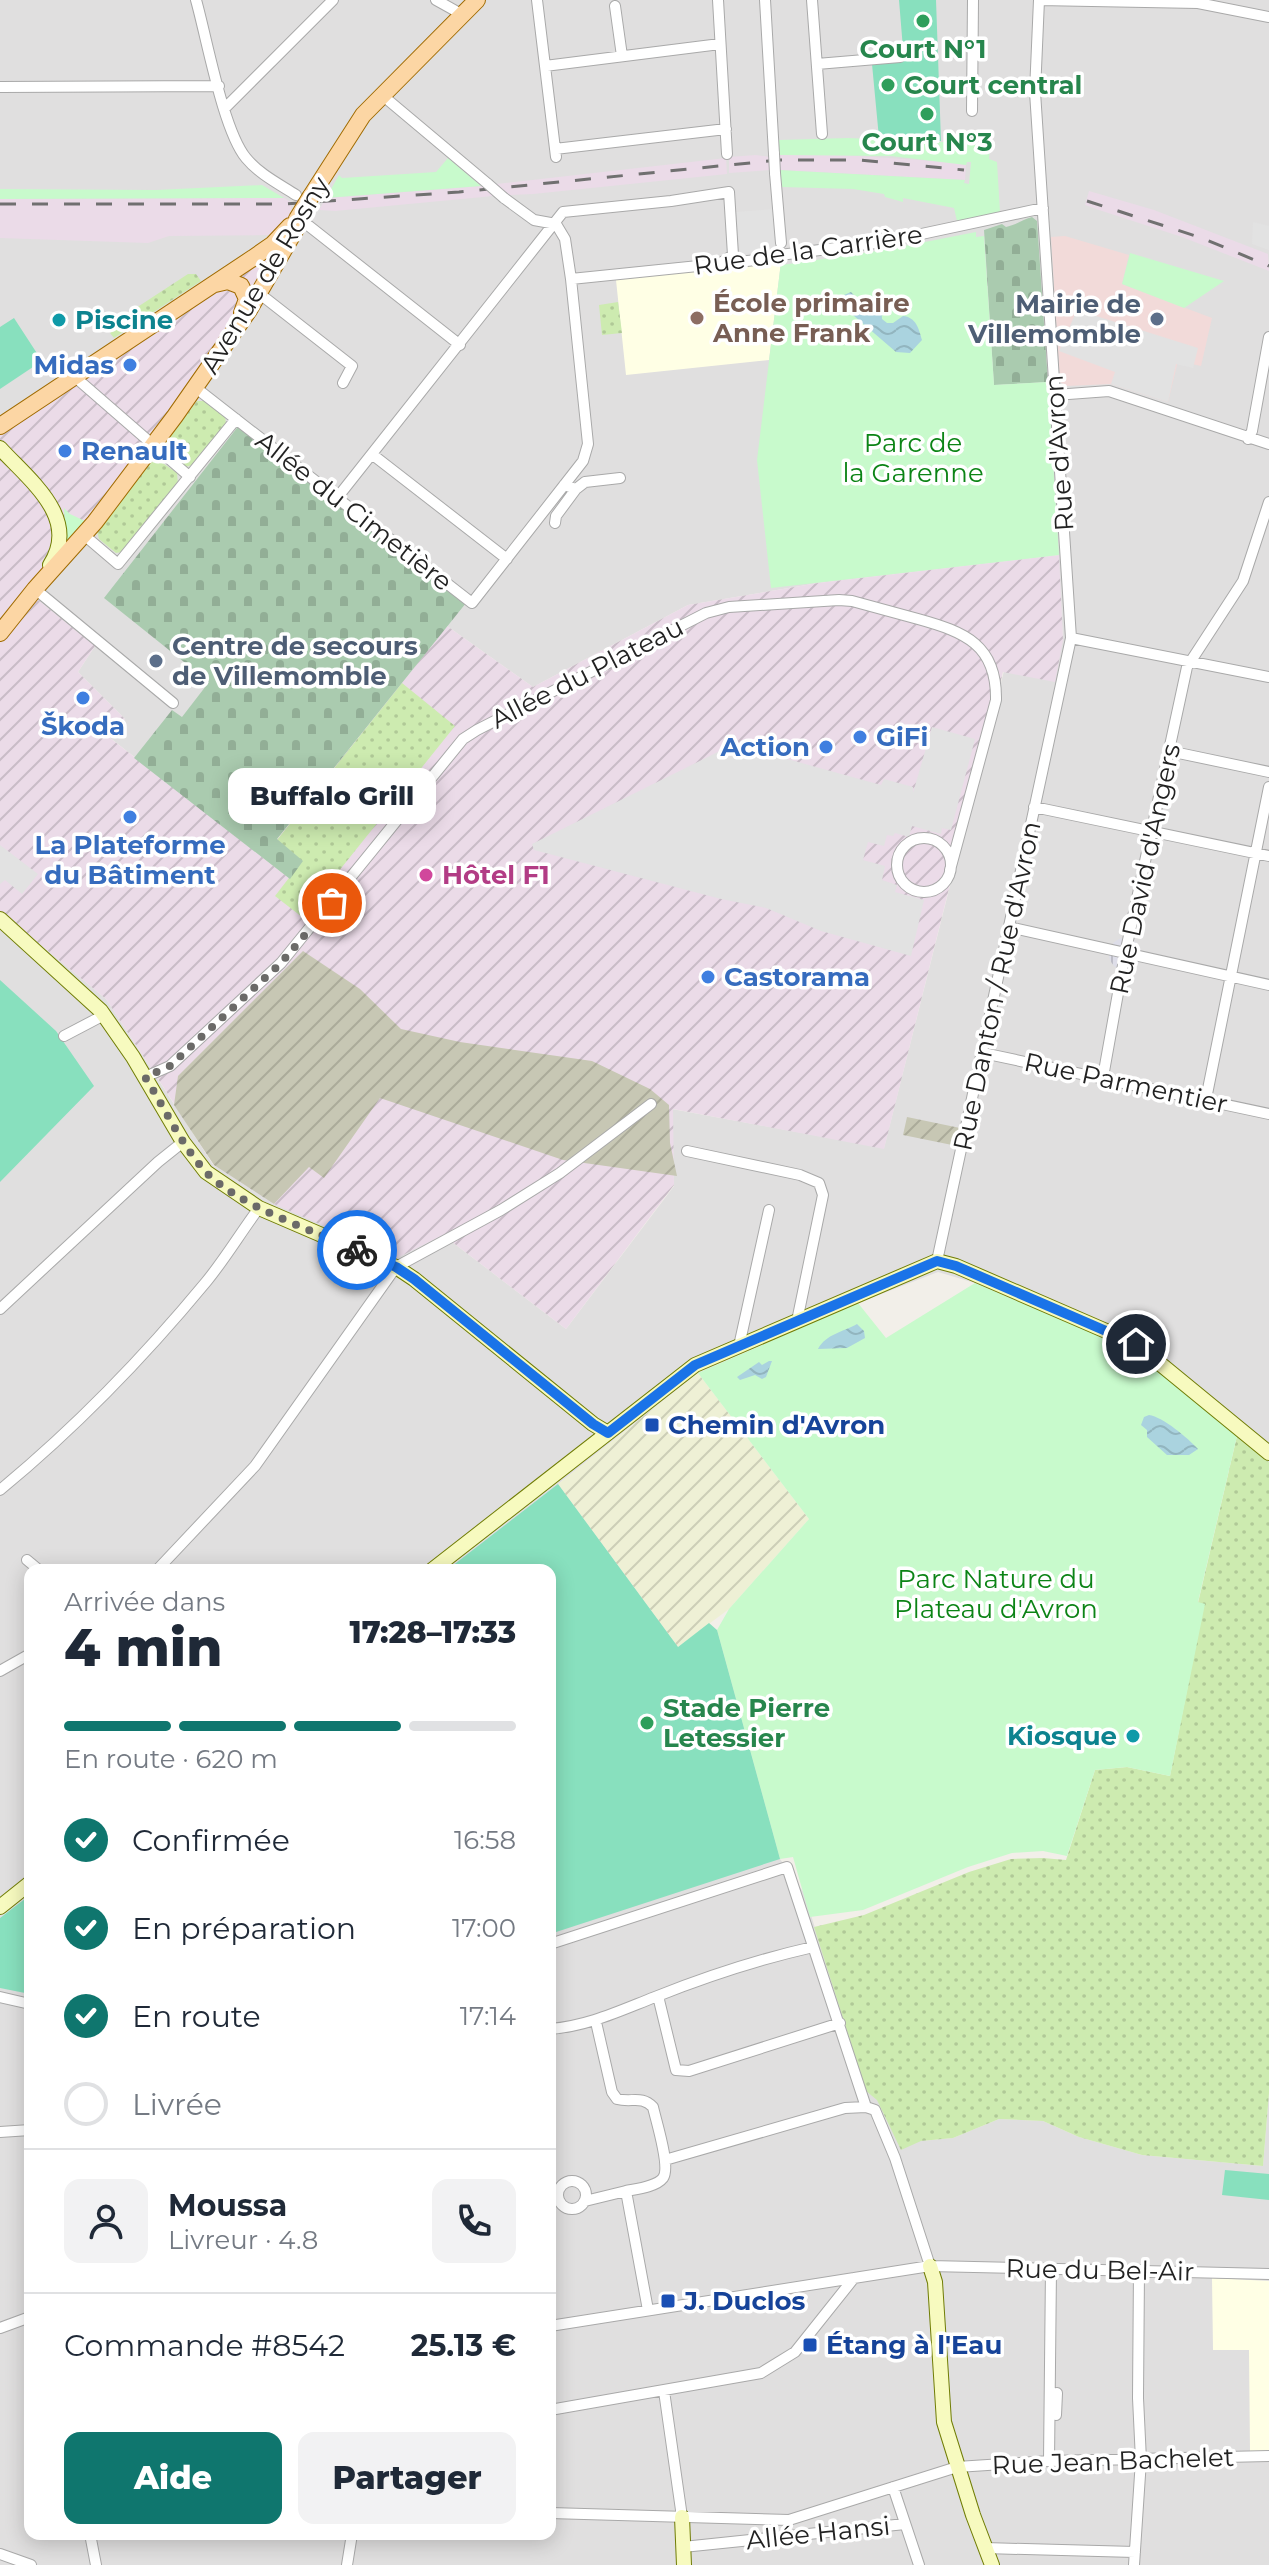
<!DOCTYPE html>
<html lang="fr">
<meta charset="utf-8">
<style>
body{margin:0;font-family:Montserrat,sans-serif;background:#f2f2f3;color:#1f2937;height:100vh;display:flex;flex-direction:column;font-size:30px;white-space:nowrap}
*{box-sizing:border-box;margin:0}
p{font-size:26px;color:#747a83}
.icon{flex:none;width:44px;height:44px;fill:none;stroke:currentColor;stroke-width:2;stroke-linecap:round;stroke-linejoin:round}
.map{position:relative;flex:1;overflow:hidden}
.panel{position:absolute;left:24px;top:1564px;width:532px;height:976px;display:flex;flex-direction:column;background:#fff;border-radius:16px;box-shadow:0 4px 20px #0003}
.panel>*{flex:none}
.pin{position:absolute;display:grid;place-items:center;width:68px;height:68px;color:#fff;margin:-34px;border:4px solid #fff;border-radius:50%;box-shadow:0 2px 8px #0007}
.courier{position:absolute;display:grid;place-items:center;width:80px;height:80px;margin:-40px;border:6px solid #1a73e8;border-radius:50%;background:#fff;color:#222;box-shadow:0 2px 10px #0007}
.bubble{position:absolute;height:56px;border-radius:16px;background:#fff;box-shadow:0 4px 20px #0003;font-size:26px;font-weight:800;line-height:56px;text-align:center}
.headline em{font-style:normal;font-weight:800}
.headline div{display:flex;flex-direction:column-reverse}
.headline{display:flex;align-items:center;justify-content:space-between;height:136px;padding:0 40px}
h1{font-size:52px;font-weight:800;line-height:60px}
.bar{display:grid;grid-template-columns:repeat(4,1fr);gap:12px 8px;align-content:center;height:96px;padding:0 40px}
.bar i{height:10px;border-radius:6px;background:#e0e1e3}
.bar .on{background:#0f766e}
.bar p{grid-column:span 4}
.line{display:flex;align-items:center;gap:20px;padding:0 40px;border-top:2px solid #e0e1e3}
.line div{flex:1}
.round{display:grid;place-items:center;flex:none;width:84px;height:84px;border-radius:16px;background:#f2f2f3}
ol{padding:0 40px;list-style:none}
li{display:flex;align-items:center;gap:24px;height:88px}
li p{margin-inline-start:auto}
li .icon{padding:8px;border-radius:50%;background:#0f766e;color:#fff;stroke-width:4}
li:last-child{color:#747a83}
li i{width:44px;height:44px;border:4px solid #e0e1e3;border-radius:50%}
.cta{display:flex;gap:16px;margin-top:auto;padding:16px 40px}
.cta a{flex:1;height:92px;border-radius:16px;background:#0f766e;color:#fff;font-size:32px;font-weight:800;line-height:92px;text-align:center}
.cta a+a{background:#f2f2f3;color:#1f2937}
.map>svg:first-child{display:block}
</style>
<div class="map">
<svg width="1269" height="2565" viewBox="0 0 1269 2565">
<defs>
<pattern id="industrial-furrows" width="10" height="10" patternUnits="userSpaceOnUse" patternTransform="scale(2)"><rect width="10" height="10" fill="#ebdbe8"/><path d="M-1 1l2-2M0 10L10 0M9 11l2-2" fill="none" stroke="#c9bcc7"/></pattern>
<pattern id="construction-furrows" width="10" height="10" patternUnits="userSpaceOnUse" patternTransform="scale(2)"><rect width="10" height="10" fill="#c7c7b4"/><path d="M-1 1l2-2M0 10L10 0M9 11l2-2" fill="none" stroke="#abab9a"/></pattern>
<pattern id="farmland-furrows" width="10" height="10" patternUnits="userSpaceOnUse" patternTransform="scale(2)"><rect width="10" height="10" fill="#eef0d5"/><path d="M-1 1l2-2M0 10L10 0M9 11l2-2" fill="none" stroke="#ccceb7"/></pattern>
<pattern id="grass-dots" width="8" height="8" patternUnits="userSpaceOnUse" patternTransform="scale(2)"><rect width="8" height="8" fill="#cdebb0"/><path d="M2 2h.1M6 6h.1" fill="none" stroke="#b0c997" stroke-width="1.8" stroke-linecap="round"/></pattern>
<pattern id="cemetery-stones" width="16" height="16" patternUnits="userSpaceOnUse" patternTransform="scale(2)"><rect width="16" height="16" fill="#aacbaf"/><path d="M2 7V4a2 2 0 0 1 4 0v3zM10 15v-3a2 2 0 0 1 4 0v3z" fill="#92ae96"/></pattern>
<pattern id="plaza-grid" width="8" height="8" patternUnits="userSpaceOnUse" patternTransform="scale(2)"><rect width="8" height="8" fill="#dddde8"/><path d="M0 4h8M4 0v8" fill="none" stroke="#bdbdc7"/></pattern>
<pattern id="water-waves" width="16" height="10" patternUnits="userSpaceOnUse" patternTransform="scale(2)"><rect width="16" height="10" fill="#aad3df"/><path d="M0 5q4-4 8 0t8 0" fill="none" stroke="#92b5bf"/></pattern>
</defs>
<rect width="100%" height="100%" fill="#f2efe9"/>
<path fill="#e0dfdf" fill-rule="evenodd" d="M0,0H1269V1462L1134,1351L975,1283L938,1272L858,1303L698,1373L558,1484L678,1647L717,1630L780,1859L804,1893L859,2067L921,2141L953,2138L999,2119L1043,2121L1079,2137L1142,2155L1263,2166L1269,2093V2565H0V911L106,999L214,1166L443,1235L566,1329L674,1186L672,1109L884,1148L1004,671L1063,640L1058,555L818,583L688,605L533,687L447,626L277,839L290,879L109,737L125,719L78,672L95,646L38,600L63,566L0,426ZM30,1570H550V2534H30Z"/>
<path fill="#f2dad9" d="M1065,236L1129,255L1122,284L1212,318L1201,366L1178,361L1168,402L1111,384L1066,386L1060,382L1051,237Z"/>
<path fill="url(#industrial-furrows)" d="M297,219L183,398L38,600L95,646L78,672L125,719L110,738L289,878L277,840L447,626L533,687L688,605L818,583L1059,555L1063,640L1055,682L1003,672L884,1149L673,1109L674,1185L566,1329L443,1235L397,1258L274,1204L214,1165L106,999L0,911V426Z"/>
<path fill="#ffffe5" d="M781,262L769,360L626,375L616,280Z
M1212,2278L1269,2281V2452H1250L1249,2350H1213Z"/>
<path fill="#ebdbe8" d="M828,154L949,162L966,165L965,180L779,170V155Z
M756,155L770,157V170L729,173V157Z
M726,158L727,174L533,194L510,195L496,184Z
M481,186L493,196L335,211L319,210L326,198Z
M1089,191L1154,210L1268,254L1269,271L1182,237L1096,209L1085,205Z
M284,198L291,202V213L281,228L269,235L169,236L148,243L0,238V199Z"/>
<path fill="url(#construction-furrows)" d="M303,951L360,989L401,1029L460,1042L592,1061L650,1089L669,1105L670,1143L677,1176L563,1160L380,1098L324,1178L309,1167L274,1204L214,1165L174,1105L178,1076Z
M907,1117L960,1128L957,1146L903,1135Z"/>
<path fill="url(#farmland-furrows)" d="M698,1373L809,1519L729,1609L678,1647L558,1484Z"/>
<path fill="url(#grass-dots)" d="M188,274H196L201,281L114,338L110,333L116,328L113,323Z
M618,302L622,333L602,335L599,305Z
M197,401H204L225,417L226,423L193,465L185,467L164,451L163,446Z
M157,459L177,473L178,484L122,552L116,553L99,539L97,531L150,463Z
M402,683L455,726L302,917L275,896L302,861L277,840Z
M1237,1436L1269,1462V2093L1263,2166L1142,2155L1079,2137L1043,2121L999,2119L953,2138L921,2141L901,2150L877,2100L866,2091L814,1927L864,1915L969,1872L1011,1859L1043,1858L1066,1860L1095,1770L1127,1767L1170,1776L1204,1604L1198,1603Z"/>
<path fill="url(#cemetery-stones)" d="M1032,217L1037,221L1048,382L994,385L984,230L1002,224L1006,227C1017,225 1021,220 1032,217Z
M240,424L466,603L277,839L303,861L290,879L134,758L172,710L182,717L209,682L104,598Z"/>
<path fill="#c8facc" d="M848,138L990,144L989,159L997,162L1000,212L957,221L954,208L903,198V202L885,197L884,194L853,189L782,187L779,170L965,180L964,183L969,184L971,162H967L966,165L891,156L779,155V140Z
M448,158L481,186L326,198L339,175L342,178L436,172Z
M262,185L284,198L0,199V189L156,190Z
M976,232V237L984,236L994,385L1048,382L1059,555L771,588L757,460L781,262L782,265L884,250Z
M1130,253L1224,281L1184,308L1122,284Z
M64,508L70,514L87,522L66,545Z
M975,1283L1134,1351L1237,1436L1198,1602L1205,1604L1170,1776L1127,1767L1095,1770L1067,1856L1043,1851L1012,1853L968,1867L863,1910L810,1917L793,1857L780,1859L717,1630L729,1609L809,1519L698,1373L858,1303L886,1338Z"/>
<path fill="#88e0be" d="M899,0H936L941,141L879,138L872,64L904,61Z
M14,318L42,361L0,389V327Z
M0,980L56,1031L94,1086L0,1182Z
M558,1484L678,1647L709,1623L717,1630L780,1859L550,1934V1570H447Z
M30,1895V1994L0,1988V1918Z
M1225,2170L1269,2174V2200L1222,2195Z"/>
<path fill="#e2e2e2" d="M773,209L776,251L740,254L736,212Z
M1253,222L1269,226V250L1252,244Z
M1077,310L1198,348L1193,368L1176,364L1168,402L1111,384L1115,372L1059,351Z
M932,727L975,739L951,830L942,828L941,834L912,826L909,837L895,833L893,836L887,835L884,846L868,842L863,860L885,866L882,880L897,885L895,892L924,900L911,956L821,931L766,908L721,899L534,850L532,844L730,746L733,751L751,749L881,785L884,779L913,787V793Z
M0,845L38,874L22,894L5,880L0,884Z"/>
<path fill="url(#plaza-grid)" d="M1109 954a16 16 0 1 1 32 0a16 16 0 1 1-32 0Z"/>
<path fill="url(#water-waves)" d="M851,292L861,303L873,299L881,303L882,319L887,323H893L903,316C916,317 919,329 922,340L910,353L896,352L839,303L844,295Z
M857,1324L864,1331L865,1338L847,1348L818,1349C826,1334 843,1332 857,1324Z
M769,1361H772L766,1377L762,1379L755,1375L740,1380L737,1377L759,1362L762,1365Z
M1149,1415C1163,1417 1188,1438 1198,1449L1189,1455H1167L1147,1437V1430L1141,1425L1144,1417Z"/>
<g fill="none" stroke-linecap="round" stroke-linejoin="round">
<g stroke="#a9a9a9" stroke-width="12">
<path id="street" d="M196,0C207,39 223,130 246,158C259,174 279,184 296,195
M436,0L463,15
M537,0L556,157
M718,0L727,154
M765,0L774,154
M812,0L822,134
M1039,0L1198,3L1269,17
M615,6L622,56
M817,64L900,57
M545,66L720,44
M0,87L219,86
M382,95L488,184
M225,108L333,0
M972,111L973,0
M555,149L726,129
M775,173L781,243
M504,198L534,220L556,224
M297,219L309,226L460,345
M571,279L767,259L772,256L884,242L1043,208
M260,294L352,366L343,383
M75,377L190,477
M196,388L472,603L583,461L588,444L571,279L565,239L556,224
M1055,395L1109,391L1269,444
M1248,439L1252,431L1269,337
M373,455L507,559
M564,485L576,489L585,482L620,478
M337,498L563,212L671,201L729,192L733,255L719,264
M555,523L556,516L576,489
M84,535L118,564L236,419
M35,589L173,703
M1071,638L1269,677
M1169,751L1269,772
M1034,807L1269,856
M897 865a27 27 0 1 1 54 0a27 27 0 1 1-54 0Z
M1009,927L1269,985
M64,1036L104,1015
M983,1053L1269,1114
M145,1077L170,1066L281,963L463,739L477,730L706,613L729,607L839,600L852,601C874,607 896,613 918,619C965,632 997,645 996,700L950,870
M1103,1077L1125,954L1187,667L1243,581L1269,502
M1206,1099L1269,787
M687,1151L800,1175L819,1183L823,1195L797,1321
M937,1261L1071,638L1035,92L1039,0
M0,1309L158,1162L183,1142
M739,1346L769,1210
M0,1490C75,1428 144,1357 206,1282C225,1259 241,1232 259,1208
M27,1560L39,1570
M157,1570L255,1466L396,1267L501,1210L560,1173L651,1104
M0,1671L30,1654
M550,1944L787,1867L866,2107
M658,1996L676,2070L689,2071L840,2023
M0,1997L30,2004
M596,2022L612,2092L617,2099C632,2103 641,2095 653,2107C656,2121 671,2167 663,2178C656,2187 636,2189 626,2191L648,2310
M550,2029C588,2026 619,2011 655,1997C705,1977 760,1959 813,1947
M0,2132L30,2130
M665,2160L845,2108L866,2107L875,2110L895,2158L930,2266
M558 2195a14 14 0 1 1 28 0a14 14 0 1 1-28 0Z
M585,2201L626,2191
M550,2326L930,2266L1269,2274
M0,2328L30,2317
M664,2391L682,2517
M550,2410L761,2373L795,2352L854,2278
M1056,2415L1057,2393
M1049,2461L1051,2269
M893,2487L919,2565
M550,2513L789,2520L957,2467L1049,2461L1269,2456
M90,2534L96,2565
M683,2547L905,2524
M985,2548L1135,2552
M0,2554L31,2565
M347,2565L352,2534
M1134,2565L1141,2460L1138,2398L1139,2270"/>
</g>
<g stroke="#707d05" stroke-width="16">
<path id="secondary" d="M0,448C29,480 81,518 50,565
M0,919L101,1011L133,1057L183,1142L206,1172L259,1208L396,1267L414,1279L593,1424L608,1433
M432,1570L695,1365L937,1261L956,1266L1136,1344L1269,1453
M0,1907L30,1883
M930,2266L935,2282L944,2422L973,2515L992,2565
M682,2517L684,2565"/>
</g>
<g stroke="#a06b00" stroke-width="18">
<path id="primary" d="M311,196L363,115L477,0
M215,284L228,281L241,286L247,299L242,313
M0,426L253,258L273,244L290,226
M0,633L35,589L95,522L175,416L249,310L297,227V219"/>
</g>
<use href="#street" stroke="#fff" stroke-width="10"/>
<use href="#secondary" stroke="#f7fabf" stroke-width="14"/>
<use href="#primary" stroke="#fcd6a4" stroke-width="16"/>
<path stroke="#707070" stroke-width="3" stroke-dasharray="16 16" stroke-linecap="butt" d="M1087,201L1202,238L1269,266
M0,204H285L459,192L779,160H860L964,170"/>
<g stroke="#a9a9a9" stroke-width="12" stroke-linecap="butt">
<path id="street-bridge" d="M774,154L775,173
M488,184L504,198"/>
</g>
<g stroke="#a06b00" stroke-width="18" stroke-linecap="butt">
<path id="primary-bridge" d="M297,219L311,196"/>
</g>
<use href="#street-bridge" stroke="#fff" stroke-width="10"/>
<use href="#primary-bridge" stroke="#fcd6a4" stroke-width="16"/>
</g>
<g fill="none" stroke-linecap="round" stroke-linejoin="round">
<path stroke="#6b6a68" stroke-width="8" stroke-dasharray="0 14.4" d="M332,903L281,963L170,1066L145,1077C165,1108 180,1143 205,1171C236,1205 314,1231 357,1250"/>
<path stroke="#1a73e8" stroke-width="10" d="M357,1250L396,1267L414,1279L593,1424L608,1433L695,1365L937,1261L956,1266L1136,1344"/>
</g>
<g fill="#2e9e5b" stroke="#fff" stroke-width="3">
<circle cx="923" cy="21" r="8"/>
<circle cx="888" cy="85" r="8"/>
<circle cx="927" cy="114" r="8"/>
<circle cx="647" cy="1723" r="8"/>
</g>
<circle fill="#8d6e63" stroke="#fff" stroke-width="3" cx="697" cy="318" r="8"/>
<g fill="#5c6f8a" stroke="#fff" stroke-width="3">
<circle cx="1157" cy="319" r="8"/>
<circle cx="156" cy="661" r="8"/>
</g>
<g fill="#0f9aa8" stroke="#fff" stroke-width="3">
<circle cx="59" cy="320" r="8"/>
<circle cx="1133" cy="1736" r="8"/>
</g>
<g fill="#3f7fe0" stroke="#fff" stroke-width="3">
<circle cx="130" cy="365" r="8"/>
<circle cx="65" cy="451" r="8"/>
<circle cx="83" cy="698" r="8"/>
<circle cx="860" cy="737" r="8"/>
<circle cx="826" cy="747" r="8"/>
<circle cx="130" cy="817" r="8"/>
<circle cx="708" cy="977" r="8"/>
</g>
<circle fill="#d1479c" stroke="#fff" stroke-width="3" cx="426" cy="875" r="8"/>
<g fill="#1a4fb4" stroke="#fff" stroke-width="3">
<rect x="644" y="1417" width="16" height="16" rx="4"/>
<rect x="660" y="2293" width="16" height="16" rx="4"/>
<rect x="802" y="2337" width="16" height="16" rx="4"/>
</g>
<g text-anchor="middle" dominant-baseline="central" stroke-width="7" stroke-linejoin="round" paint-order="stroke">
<g font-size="26" font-weight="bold" fill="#27864d" stroke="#fff">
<text x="923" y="49">Court N°1</text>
<text x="904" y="85" text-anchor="start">Court central</text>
<text x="927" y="142">Court N°3</text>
<text x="663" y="1708" text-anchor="start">Stade Pierre<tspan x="663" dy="30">Letessier</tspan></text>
</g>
<g font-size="26" fill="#222" stroke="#fff">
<text transform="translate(808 250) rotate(-8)">Rue de la Carrière</text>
<text transform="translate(265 275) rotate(-59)">Avenue de Rosny</text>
<text transform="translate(1059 453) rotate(-94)">Rue d'Avron</text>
<text transform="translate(354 511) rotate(38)">Allée du Cimetière</text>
<text transform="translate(587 673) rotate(-27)">Allée du Plateau</text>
<text transform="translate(1145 869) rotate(-78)">Rue David d'Angers</text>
<text transform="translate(997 986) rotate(-78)">Rue Danton / Rue d'Avron</text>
<text transform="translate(1126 1083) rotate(12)">Rue Parmentier</text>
<text transform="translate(1100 2270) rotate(1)">Rue du Bel-Air</text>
<text transform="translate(1113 2461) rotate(-2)">Rue Jean Bachelet</text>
<text transform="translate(818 2533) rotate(-6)">Allée Hansi</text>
</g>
<g font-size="26" font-weight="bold" fill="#785e54" stroke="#fff" text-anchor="start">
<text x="713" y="303">École primaire<tspan x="713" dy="30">Anne Frank</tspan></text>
</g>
<g font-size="26" font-weight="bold" fill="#4e5e75" stroke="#fff" text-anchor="end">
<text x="1141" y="304">Mairie de<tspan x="1141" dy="30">Villemomble</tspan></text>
<text x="172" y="646" text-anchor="start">Centre de secours<tspan x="172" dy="30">de Villemomble</tspan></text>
</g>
<g font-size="26" font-weight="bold" fill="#0d838f" stroke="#fff" text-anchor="start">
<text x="75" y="320">Piscine</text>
<text x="1117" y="1736" text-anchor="end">Kiosque</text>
</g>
<g font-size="26" font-weight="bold" fill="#366cbe" stroke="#fff" text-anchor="start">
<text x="114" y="365" text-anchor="end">Midas</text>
<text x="81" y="451">Renault</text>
<text x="83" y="726" text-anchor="middle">Škoda</text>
<text x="876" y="737">GiFi</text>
<text x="810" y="747" text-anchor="end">Action</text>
<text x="130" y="845" text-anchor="middle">La Plateforme<tspan x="130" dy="30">du Bâtiment</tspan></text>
<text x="724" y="977">Castorama</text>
</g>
<g font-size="26" fill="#0c8416" stroke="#fff">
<text x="913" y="443">Parc de<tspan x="913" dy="30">la Garenne</tspan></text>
<text x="996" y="1579">Parc Nature du<tspan x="996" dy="30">Plateau d'Avron</tspan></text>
</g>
<g font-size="26" font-weight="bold" fill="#b23c85" stroke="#fff" text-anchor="start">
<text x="442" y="875">Hôtel F1</text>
</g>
<g font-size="26" font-weight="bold" fill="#164399" stroke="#fff" text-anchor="start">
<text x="668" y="1425">Chemin d'Avron</text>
<text x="684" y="2301">J. Duclos</text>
<text x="826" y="2345">Étang à l'Eau</text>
</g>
</g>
</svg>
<div class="pin" style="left:332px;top:903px;background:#ea580c"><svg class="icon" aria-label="bag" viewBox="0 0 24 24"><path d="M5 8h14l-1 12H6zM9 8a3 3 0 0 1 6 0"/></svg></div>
<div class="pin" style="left:1136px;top:1344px;background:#1f2937"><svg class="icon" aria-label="home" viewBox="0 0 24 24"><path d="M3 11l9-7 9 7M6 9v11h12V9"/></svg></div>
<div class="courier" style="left:357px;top:1250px"><svg class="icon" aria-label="bike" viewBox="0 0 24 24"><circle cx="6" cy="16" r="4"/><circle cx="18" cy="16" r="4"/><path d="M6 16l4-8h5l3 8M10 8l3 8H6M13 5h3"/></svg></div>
<div class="bubble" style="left:228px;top:768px;width:208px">Buffalo Grill</div>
<section class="panel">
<div class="headline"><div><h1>4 min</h1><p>Arrivée dans</p></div><em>17:28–17:33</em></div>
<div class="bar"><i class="on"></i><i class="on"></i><i class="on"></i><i></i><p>En route · 620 m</p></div>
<ol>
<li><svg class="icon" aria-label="check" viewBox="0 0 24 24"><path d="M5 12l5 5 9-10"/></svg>Confirmée<p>16:58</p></li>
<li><svg class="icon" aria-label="check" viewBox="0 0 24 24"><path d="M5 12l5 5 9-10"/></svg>En préparation<p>17:00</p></li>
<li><svg class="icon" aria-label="check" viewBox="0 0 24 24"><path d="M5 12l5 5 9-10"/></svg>En route<p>17:14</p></li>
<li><i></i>Livrée</li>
</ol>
<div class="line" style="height:144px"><a class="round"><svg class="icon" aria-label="person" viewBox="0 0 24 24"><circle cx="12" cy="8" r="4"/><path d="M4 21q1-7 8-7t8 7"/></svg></a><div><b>Moussa</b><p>Livreur · 4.8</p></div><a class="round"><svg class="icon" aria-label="phone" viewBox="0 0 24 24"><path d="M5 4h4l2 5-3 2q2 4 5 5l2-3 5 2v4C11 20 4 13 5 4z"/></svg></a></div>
<div class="line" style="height:104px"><div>Commande #8542</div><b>25.13 €</b></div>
<div class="cta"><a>Aide</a><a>Partager</a></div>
</section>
</div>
